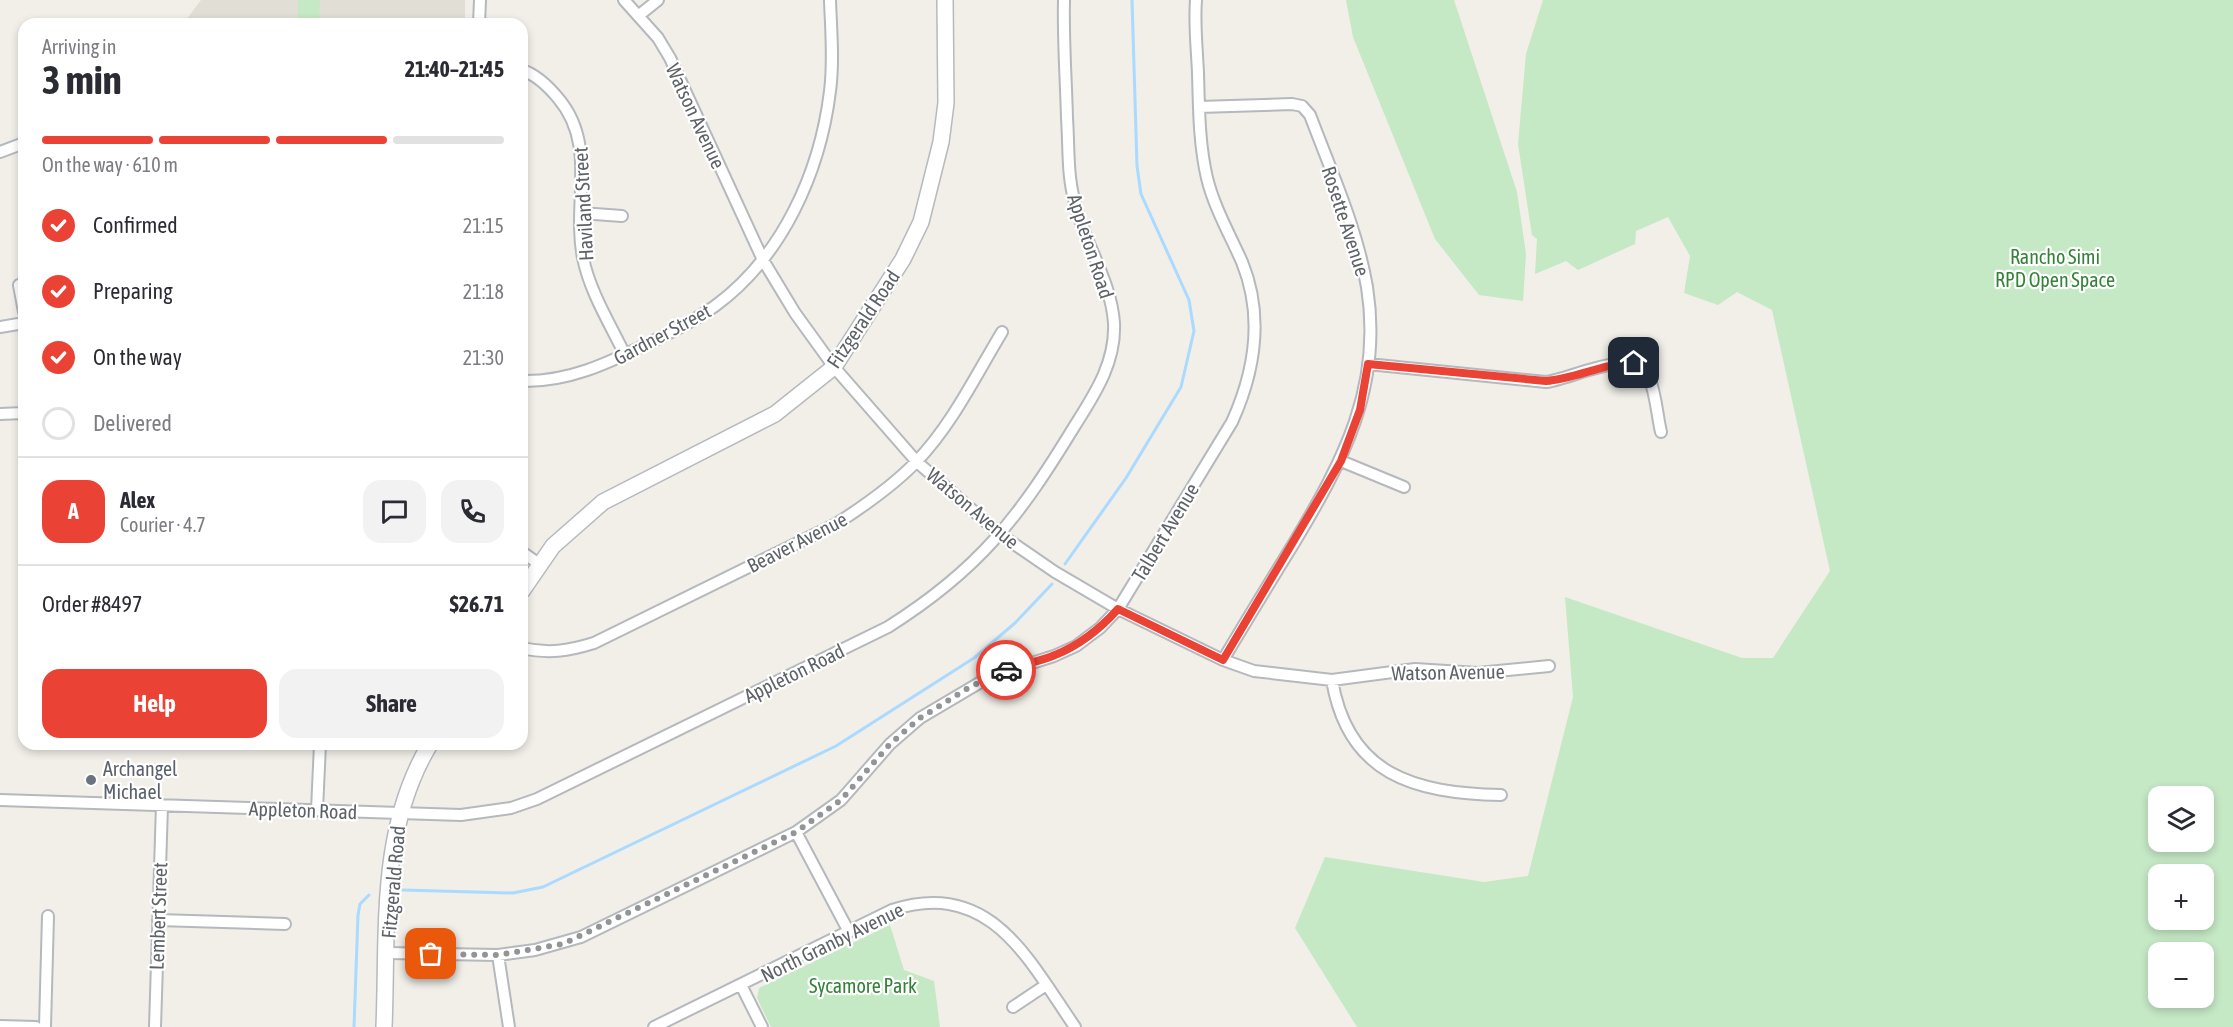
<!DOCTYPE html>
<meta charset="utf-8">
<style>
body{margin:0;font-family:"Asap Condensed",sans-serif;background:#f2f2f3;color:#2b2b33;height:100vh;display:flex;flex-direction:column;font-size:22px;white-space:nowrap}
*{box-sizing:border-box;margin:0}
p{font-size:20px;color:#7c7c81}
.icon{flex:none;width:33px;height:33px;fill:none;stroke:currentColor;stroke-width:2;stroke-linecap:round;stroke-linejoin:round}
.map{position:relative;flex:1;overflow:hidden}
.panel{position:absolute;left:18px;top:18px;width:510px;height:732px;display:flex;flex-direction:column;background:#fff;border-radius:18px;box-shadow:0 3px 9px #0003}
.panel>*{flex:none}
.tools{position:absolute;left:2148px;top:786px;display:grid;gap:12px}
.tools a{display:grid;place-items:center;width:66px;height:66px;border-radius:12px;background:#fff;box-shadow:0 3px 9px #0003;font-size:30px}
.pin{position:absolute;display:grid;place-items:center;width:51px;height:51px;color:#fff;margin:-26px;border-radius:12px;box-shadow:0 3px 9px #0006}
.courier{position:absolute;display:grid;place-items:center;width:60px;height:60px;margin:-30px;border:4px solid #ea4335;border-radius:50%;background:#fff;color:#222;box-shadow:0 2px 8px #0007}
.overview em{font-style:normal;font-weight:700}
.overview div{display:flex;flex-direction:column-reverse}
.overview{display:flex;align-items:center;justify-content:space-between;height:102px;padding:0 24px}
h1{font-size:39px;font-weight:700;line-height:45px}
.bar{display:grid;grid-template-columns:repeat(4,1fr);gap:9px 6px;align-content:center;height:72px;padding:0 24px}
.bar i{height:8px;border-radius:4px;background:#e1e1e2}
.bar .selected{background:#ea4335}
.bar p{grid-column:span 4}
.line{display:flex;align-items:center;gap:15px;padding:0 24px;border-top:2px solid #e1e1e2}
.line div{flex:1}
.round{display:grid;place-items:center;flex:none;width:63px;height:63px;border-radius:18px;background:#f2f2f3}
ol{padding:0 24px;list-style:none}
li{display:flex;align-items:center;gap:18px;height:66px}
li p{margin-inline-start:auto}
li .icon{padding:6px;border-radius:50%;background:#ea4335;color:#fff;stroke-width:4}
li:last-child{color:#7c7c81}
li i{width:33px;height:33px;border:3px solid #e1e1e2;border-radius:50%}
.primary-button{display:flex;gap:12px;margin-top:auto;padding:12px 24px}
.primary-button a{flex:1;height:69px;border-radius:18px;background:#ea4335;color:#fff;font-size:24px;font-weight:700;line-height:69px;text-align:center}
.primary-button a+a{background:#f2f2f3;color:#2b2b33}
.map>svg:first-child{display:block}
</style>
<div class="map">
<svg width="2233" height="1027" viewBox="0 0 2233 1027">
<rect width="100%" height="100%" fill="#f1efe8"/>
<path fill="#e1ded6" d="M201,0H465V24H183Z"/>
<path fill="#c5e8c5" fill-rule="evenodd" d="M298,0H320L319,24H298Z
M1346,0H1454L1517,192L1526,254L1523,301L1479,295L1435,239L1353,37Z
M1543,0H2233V1027H1357L1295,928L1325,857L1484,882L1528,876L1573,697L1565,597L1742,658H1773L1830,571L1772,310L1737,292L1718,305L1684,293L1690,256L1668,217L1636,231L1635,244L1578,270L1566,261L1535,274L1537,239L1532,235L1518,144L1526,54ZM2158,796H2204V842H2158ZM2204,874V920H2158V874ZM2204,952V998H2158V952Z
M890,925L904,970L934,981L940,1027H771L757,998L759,988Z"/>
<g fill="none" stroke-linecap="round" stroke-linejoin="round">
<path stroke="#aadaff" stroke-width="3" d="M1065,564L1126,478L1181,387L1194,331L1189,300L1141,194L1137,166L1132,0
M403,890L513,893L543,887L836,746L974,658L1015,623L1052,584
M354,1027L358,915L360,904L369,895"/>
<g stroke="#b5b8bc" stroke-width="14">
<path id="street" d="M624,0L658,38L670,58L763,260L795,313L834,367L917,462L1001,535L1055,572L1118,609L1223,660L1254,671L1332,680L1415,669L1478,673L1549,666
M638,16L658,0
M479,24L480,0
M522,70C537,75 548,86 558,98C598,145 572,202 583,258C590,292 610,324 625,355
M1199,107L1292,104L1302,106L1310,115C1331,171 1357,228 1367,287C1383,387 1343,461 1294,543C1270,582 1246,621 1223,660
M0,152L24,143
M581,213L622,216
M19,285L24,312
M0,327L24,323
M1368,364L1546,382C1572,379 1636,345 1649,377C1656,394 1657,415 1661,432
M522,381C568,382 606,364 647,344C670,333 694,321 715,306C782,257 820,173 830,91C834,61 831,30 830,0
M0,414L24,413
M1341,461L1404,487
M522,552L539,564
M522,648C549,654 568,651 594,643L836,524C864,506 893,486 916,462C952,425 976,375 1002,332
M1332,680C1348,775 1414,793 1501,795
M0,800L461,815L511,808L537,799L888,627C980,569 1019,517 1074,427C1094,395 1116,363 1114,323C1111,280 1085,245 1075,203C1067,176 1069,146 1067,118C1066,78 1063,39 1064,0
M317,810L320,744
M796,832L849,932
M158,920L285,924
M387,953L498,955L535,950L581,937L796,832L841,800L890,744L920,718L991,676L1054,656L1076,646L1100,628L1118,609L1232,422C1255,371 1264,316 1242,262C1230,235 1214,207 1207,178C1199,144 1199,108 1198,73C1197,49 1194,24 1196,0
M498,955L509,1027
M741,985L762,1027
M1013,1007L1046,985
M0,1026L36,1027
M45,1027L48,916
M155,1027L162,805
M654,1027L892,910C990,878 1028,959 1075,1027"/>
</g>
<g stroke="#b6babf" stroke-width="18">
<path id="secondary" d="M522,591L553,546L603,502L775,414L834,367L903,259L921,222L941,142L946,103L945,0
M384,1027C388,931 378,830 430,744"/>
</g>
<use href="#street" stroke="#fff" stroke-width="10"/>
<use href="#secondary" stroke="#fff" stroke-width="15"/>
</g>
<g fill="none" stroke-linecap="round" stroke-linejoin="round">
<path stroke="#929495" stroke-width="6" stroke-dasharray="0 10.8" d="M431,954L498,955L563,944L796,832L841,800L890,744L920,718L970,687L1006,670"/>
<path stroke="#ea4335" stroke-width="8" d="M1006,670C1022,664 1039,662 1055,655C1080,645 1100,629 1118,609L1223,660L1341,461L1360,410L1368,364L1546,381C1576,379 1603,363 1634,363"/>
</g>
<circle fill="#6b7280" stroke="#fff" stroke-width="2" cx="91" cy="780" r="6"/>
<g text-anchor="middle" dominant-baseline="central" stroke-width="4.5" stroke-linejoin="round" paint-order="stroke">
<g font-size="20" fill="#5f6368" stroke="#fff">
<text transform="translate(696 116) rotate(65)">Watson Avenue</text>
<text transform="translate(583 204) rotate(-93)">Haviland Street</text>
<text transform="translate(1346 221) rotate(72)">Rosette Avenue</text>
<text transform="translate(1091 246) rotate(72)">Appleton Road</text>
<text transform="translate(863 319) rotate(-56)">Fitzgerald Road</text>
<text transform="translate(662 334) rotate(-28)">Gardner Street</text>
<text transform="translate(973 508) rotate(40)">Watson Avenue</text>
<text transform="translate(1165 532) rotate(-59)">Talbert Avenue</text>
<text transform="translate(797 542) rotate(-27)">Beaver Avenue</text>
<text transform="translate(1448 672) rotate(-1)">Watson Avenue</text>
<text transform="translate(794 673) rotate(-26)">Appleton Road</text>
<text transform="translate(303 810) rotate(2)">Appleton Road</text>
<text transform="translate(393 882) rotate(-85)">Fitzgerald Road</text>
<text transform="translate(158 916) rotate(-88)">Lembert Street</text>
<text transform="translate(832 942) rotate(-26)">North Granby Avenue</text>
</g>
<g font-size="20" fill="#348238" stroke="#fff">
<text x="2055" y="256">Rancho Simi<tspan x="2055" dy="23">RPD Open Space</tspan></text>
<text x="863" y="985">Sycamore Park</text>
</g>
<g font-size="20" fill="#5b616d" stroke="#fff" text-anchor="start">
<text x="103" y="768">Archangel<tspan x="103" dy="23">Michael</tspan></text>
</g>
</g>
</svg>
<div class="tools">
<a><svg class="icon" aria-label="layers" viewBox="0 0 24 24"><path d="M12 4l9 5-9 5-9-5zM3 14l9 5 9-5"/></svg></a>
<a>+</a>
<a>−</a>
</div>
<div class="pin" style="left:431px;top:954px;background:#ea580c"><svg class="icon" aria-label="bag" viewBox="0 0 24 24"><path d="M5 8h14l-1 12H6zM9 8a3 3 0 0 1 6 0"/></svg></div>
<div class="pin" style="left:1634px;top:363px;background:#1f2937"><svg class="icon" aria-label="home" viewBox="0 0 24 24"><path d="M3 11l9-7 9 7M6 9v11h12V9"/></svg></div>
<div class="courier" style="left:1006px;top:670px"><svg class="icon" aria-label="car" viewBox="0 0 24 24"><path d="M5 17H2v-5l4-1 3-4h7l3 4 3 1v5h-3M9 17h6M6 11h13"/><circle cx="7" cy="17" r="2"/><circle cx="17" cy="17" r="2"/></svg></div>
<section class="panel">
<div class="overview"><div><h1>3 min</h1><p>Arriving in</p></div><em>21:40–21:45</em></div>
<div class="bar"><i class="selected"></i><i class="selected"></i><i class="selected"></i><i></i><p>On the way · 610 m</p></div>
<ol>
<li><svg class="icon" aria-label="check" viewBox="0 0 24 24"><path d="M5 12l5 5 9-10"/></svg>Confirmed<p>21:15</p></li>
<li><svg class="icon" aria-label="check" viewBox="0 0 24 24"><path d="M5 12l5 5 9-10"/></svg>Preparing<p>21:18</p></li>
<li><svg class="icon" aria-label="check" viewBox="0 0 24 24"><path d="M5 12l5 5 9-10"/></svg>On the way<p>21:30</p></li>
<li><i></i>Delivered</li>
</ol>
<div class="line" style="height:108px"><b class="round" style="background:#ea4335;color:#fff">A</b><div><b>Alex</b><p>Courier · 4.7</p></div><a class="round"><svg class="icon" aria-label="chat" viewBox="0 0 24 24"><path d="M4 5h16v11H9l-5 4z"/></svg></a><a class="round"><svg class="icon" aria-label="phone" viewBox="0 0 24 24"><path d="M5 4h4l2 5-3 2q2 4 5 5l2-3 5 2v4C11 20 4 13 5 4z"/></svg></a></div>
<div class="line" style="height:78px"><div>Order #8497</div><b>$26.71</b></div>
<div class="primary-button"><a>Help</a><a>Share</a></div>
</section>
</div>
